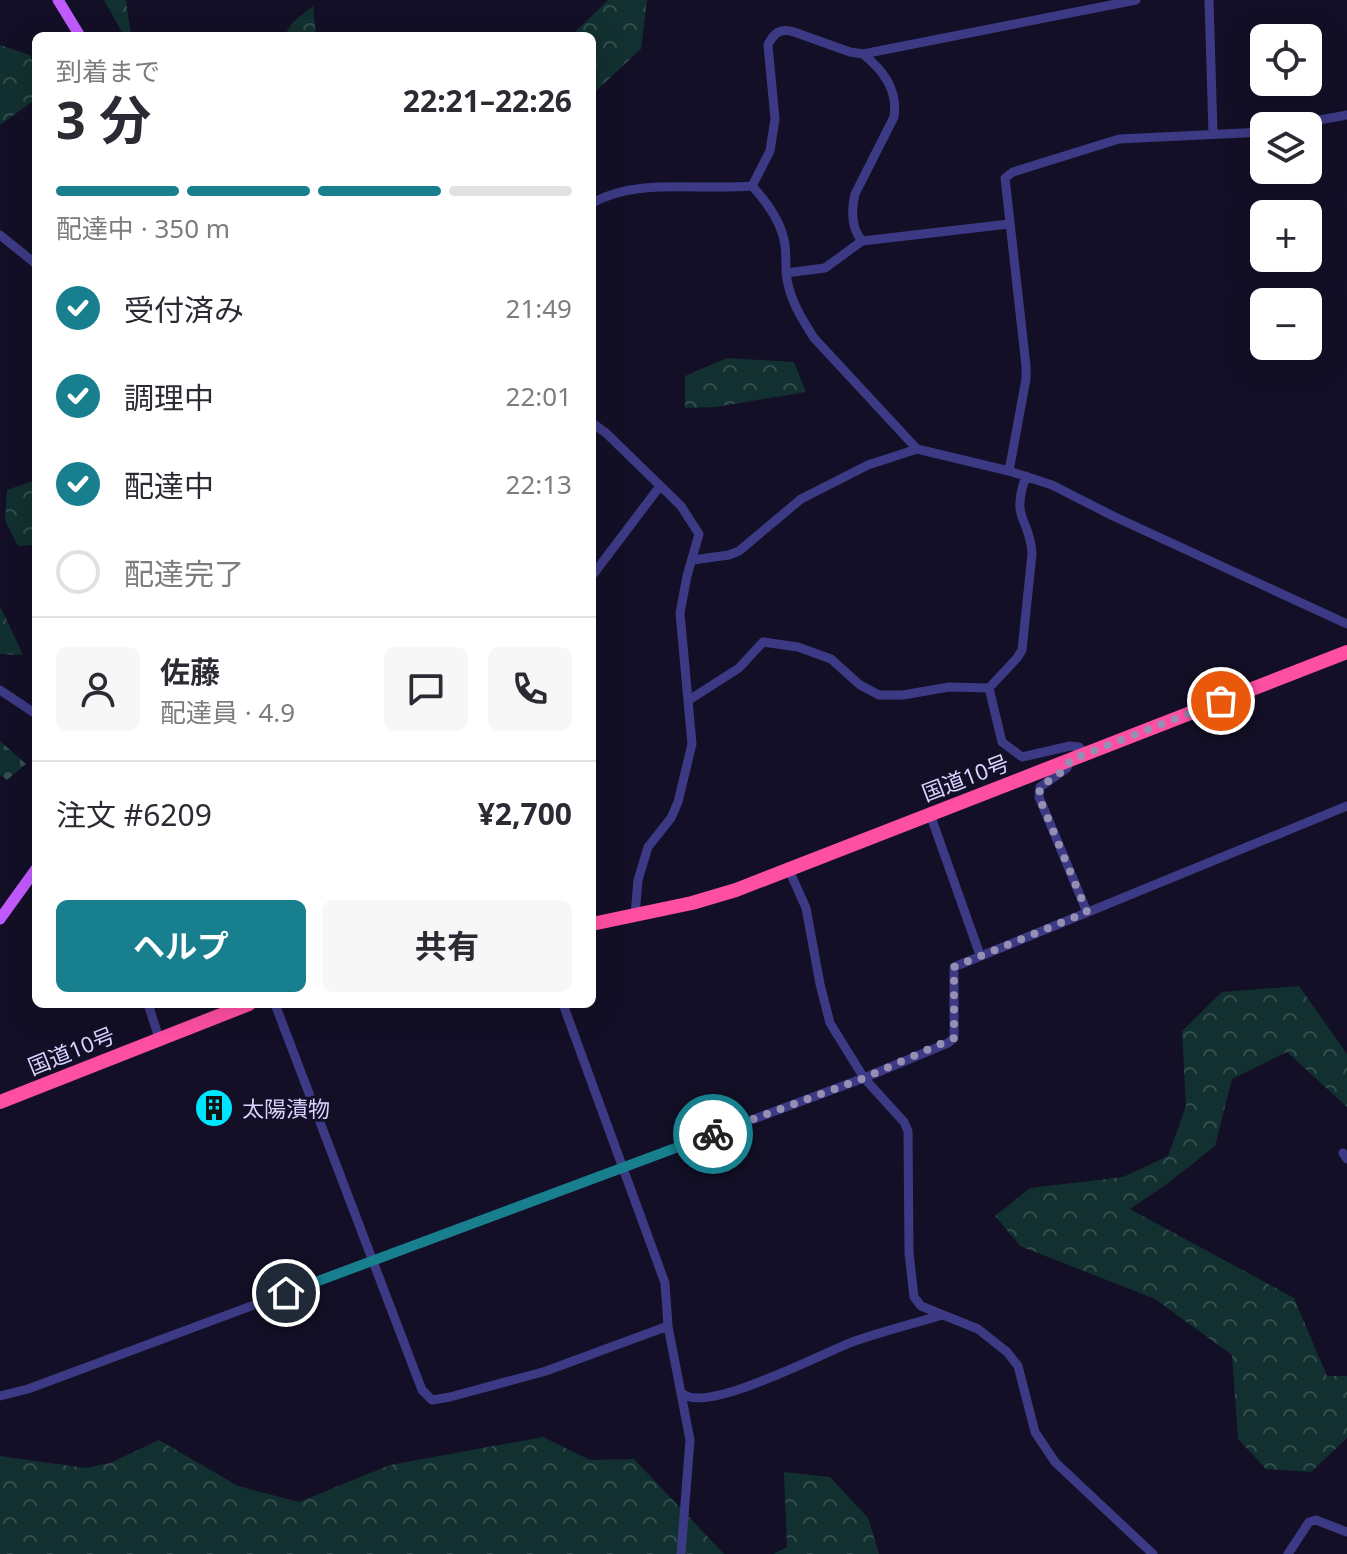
<!DOCTYPE html>
<html lang="ja">
<meta charset="utf-8">
<style>
body{margin:0;font-family:"Noto Sans","Noto Sans JP",sans-serif;background:#f7f7f7;color:#2b2b33;height:100vh;display:flex;flex-direction:column;font-size:30px;white-space:nowrap}
*{box-sizing:border-box;margin:0}
p{font-size:26px;color:#7c7c81}
.icon{flex:none;width:44px;height:44px;fill:none;stroke:currentColor;stroke-width:2;stroke-linecap:round;stroke-linejoin:round}
.map{position:relative;flex:1;overflow:hidden}
.side{position:absolute;left:32px;top:32px;width:564px;height:976px;display:flex;flex-direction:column;background:#fff;border-radius:12px;box-shadow:0 8px 32px #0002}
.side>*{flex:none}
.controls{position:absolute;left:1250px;top:24px;display:grid;gap:16px}
.controls a{display:grid;place-items:center;width:72px;height:72px;border-radius:12px;background:#fff;box-shadow:0 8px 32px #0002;font-size:40px}
.pin{position:absolute;display:grid;place-items:center;width:68px;height:68px;color:#fff;margin:-34px;border:4px solid #fff;border-radius:50%;box-shadow:0 2px 8px #0007}
.courier{position:absolute;display:grid;place-items:center;width:80px;height:80px;margin:-40px;border:6px solid #187f8f;border-radius:50%;background:#fff;color:#222;box-shadow:0 2px 10px #0007}
.overview em{font-style:normal;font-weight:700}
.overview div{display:flex;flex-direction:column-reverse}
.overview{display:flex;align-items:center;justify-content:space-between;height:136px;padding:0 24px}
h1{font-size:52px;font-weight:700;line-height:60px}
.bar{display:grid;grid-template-columns:repeat(4,1fr);gap:12px 8px;align-content:center;height:96px;padding:0 24px}
.bar i{height:10px;border-radius:6px;background:#e1e1e2}
.bar .current{background:#187f8f}
.bar p{grid-column:span 4}
.line{display:flex;align-items:center;gap:20px;padding:0 24px;border-top:2px solid #e1e1e2}
.line div{flex:1}
.round{display:grid;place-items:center;flex:none;width:84px;height:84px;border-radius:12px;background:#f7f7f7}
ol{padding:0 24px;list-style:none}
li{display:flex;align-items:center;gap:24px;height:88px}
li p{margin-inline-start:auto}
li .icon{padding:8px;border-radius:50%;background:#187f8f;color:#fff;stroke-width:4}
li:last-child{color:#7c7c81}
li i{width:44px;height:44px;border:4px solid #e1e1e2;border-radius:50%}
.cta{display:flex;gap:16px;margin-top:auto;padding:16px 24px}
.cta a{flex:1;height:92px;border-radius:12px;background:#187f8f;color:#fff;font-size:32px;font-weight:700;line-height:92px;text-align:center}
.cta a+a{background:#f7f7f7;color:#2b2b33}
.map>svg:first-child{display:block}
</style>
<div class="map">
<svg width="1347" height="1554" viewBox="0 0 1347 1554">
<defs>
<pattern id="forest-crowns" width="20" height="18" patternUnits="userSpaceOnUse" patternTransform="scale(2)"><rect width="20" height="18" fill="#12302f"/><path d="M2 6a3 3 0 1 1 6 0M12 15a3 3 0 1 1 6 0" fill="none" stroke="#344d4e"/></pattern>
<pattern id="cemetery-stones" width="16" height="16" patternUnits="userSpaceOnUse" patternTransform="scale(2)"><rect width="16" height="16" fill="#12302f"/><path d="M2 7V4a2 2 0 0 1 4 0v3zM10 15v-3a2 2 0 0 1 4 0v3z" fill="#344d4e"/></pattern>
</defs>
<rect width="100%" height="100%" fill="#130f26"/>
<path fill="url(#forest-crowns)" d="M104,0H126L131,36H124Z
M608,0H647L641,49L597,90H592V36H571Z
M313,6L316,36H284L293,22Z
M0,45L30,55L36,72V99L0,125Z
M727,358L794,362L806,392L716,407L685,408V376Z
M36,480V545L18,546L5,521L7,490Z
M0,607L3,612L23,655L0,654Z
M1299,986L1347,1054V1107L1287,1052L1232,1079L1215,1146L1167,1184L1130,1209L1294,1298L1327,1376H1347V1438L1311,1472L1266,1469L1238,1439L1232,1355L1155,1299L1020,1246L995,1216L1030,1188L1123,1177L1168,1156L1186,1106L1182,1031L1222,992Z
M543,1437L590,1460L634,1459L724,1554H0V1456L86,1468L110,1463L159,1440L238,1486L299,1502L390,1465Z
M784,1472L830,1477L868,1518L879,1554H773L787,1547Z"/>
<path fill="url(#cemetery-stones)" d="M0,741L26,764L7,780L0,775Z"/>
<g fill="none" stroke-linecap="round" stroke-linejoin="round">
<path stroke="#3d3a85" stroke-width="9" d="M1209,0L1213,133
M863,54C884,71 898,90 894,117L855,194C851,211 851,228 862,241L1009,224
M1287,126L1347,115
M752,186C766,201 782,223 785,245C787,259 784,274 789,288C794,307 804,322 814,338L917,449L1009,471L1052,485L1113,516L1347,624
M752,186L770,151L775,119L768,45C774,32 781,28 794,32L850,52L863,54L1136,0
M592,203C640,177 699,191 752,186
M0,235L36,264
M786,273L825,268L862,241
M592,423L606,433L681,506L699,534L687,576L680,613L692,744L678,802L671,818L648,847L638,880L635,915
M1009,471L1026,379V366L1005,178L1013,172L1119,139L1264,132
M692,560L729,555L739,551L801,499L868,465L917,449
M592,576L660,486
M989,688L1002,742L1022,757L1070,746L1079,747L1085,754
M0,690L36,714
M689,700L739,668L763,642L798,647L831,659L860,685L879,695H903L949,687L989,688L1017,658L1022,650L1032,554C1030,516 1010,522 1026,476
M1070,760L1067,768L1040,787L1039,797L1087,912
M930,814L980,955
M789,870L806,908L820,984L830,1023L864,1078L904,1122L908,1131L909,1253L914,1297L921,1306L978,1329L1007,1352L1018,1366L1035,1432L1055,1462L1153,1554
M148,1004L159,1038
M275,1004L422,1390L432,1400L450,1397L546,1371L668,1326
M563,1004L665,1283L668,1326L690,1440L681,1554
M1343,1153L1347,1159
M683,1394C708,1414 824,1352 855,1341C884,1331 914,1323 943,1315
M0,1396L28,1389L864,1078L948,1043L954,1038V967L1347,806
M1288,1554L1309,1522L1316,1520L1347,1532"/>
<path stroke="#c25bff" stroke-width="11" d="M58,0L80,36
M0,919L36,869"/>
<path stroke="#ff4fa3" stroke-width="14" d="M592,924L692,903L736,890L1347,652
M0,1102L249,1004"/>
</g>
<g fill="none" stroke-linecap="round" stroke-linejoin="round">
<path stroke="#948fb3" stroke-width="8" stroke-dasharray="0 14.4" d="M713,1134L864,1078L954,1038V967L1087,912L1039,797L1040,787L1067,768L1070,760L1221,701"/>
<path stroke="#187f8f" stroke-width="10" d="M286,1293L713,1134"/>
</g>
<defs>
<g id="building-disc" transform="scale(2)"><circle r="9.5" fill="#00e5ff" stroke="#130f26"/><path d="M-4-6H4V6H1V3H-1V6H-4ZM-2.5-4.3h1.7v1.8h-1.7ZM.8-4.3h1.7v1.8H.8ZM-2.5-1h1.7V.8h-1.7ZM.8-1h1.7V.8H.8Z" fill="#111"/></g>
</defs>
<g fill-rule="evenodd">
<use href="#building-disc" x="214" y="1108"/>
</g>
<g text-anchor="middle" dominant-baseline="central" stroke-width="6" stroke-linejoin="round" paint-order="stroke">
<g font-size="22" fill="#d9d4ff" stroke="#130f26">
<text transform="translate(965 777) rotate(-21)">国道10号</text>
<text transform="translate(71 1050) rotate(-22)">国道10号</text>
</g>
<g font-size="22" fill="#d9d4ff" stroke="#130f26" text-anchor="start">
<text x="242" y="1108">太陽漬物</text>
</g>
</g>
</svg>
<div class="controls">
<a><svg class="icon" aria-label="locate" viewBox="0 0 24 24"><circle cx="12" cy="12" r="6"/><path d="M12 2v4M12 18v4M2 12h4M18 12h4"/></svg></a>
<a><svg class="icon" aria-label="layers" viewBox="0 0 24 24"><path d="M12 4l9 5-9 5-9-5zM3 14l9 5 9-5"/></svg></a>
<a>+</a>
<a>−</a>
</div>
<div class="pin" style="left:1221px;top:701px;background:#ea580c"><svg class="icon" aria-label="bag" viewBox="0 0 24 24"><path d="M5 8h14l-1 12H6zM9 8a3 3 0 0 1 6 0"/></svg></div>
<div class="pin" style="left:286px;top:1293px;background:#1f2937"><svg class="icon" aria-label="home" viewBox="0 0 24 24"><path d="M3 11l9-7 9 7M6 9v11h12V9"/></svg></div>
<div class="courier" style="left:713px;top:1134px"><svg class="icon" aria-label="bike" viewBox="0 0 24 24"><circle cx="6" cy="16" r="4"/><circle cx="18" cy="16" r="4"/><path d="M6 16l4-8h5l3 8M10 8l3 8H6M13 5h3"/></svg></div>
<section class="side">
<div class="overview"><div><h1>3 分</h1><p>到着まで</p></div><em>22:21–22:26</em></div>
<div class="bar"><i class="current"></i><i class="current"></i><i class="current"></i><i></i><p>配達中 · 350 m</p></div>
<ol>
<li><svg class="icon" aria-label="check" viewBox="0 0 24 24"><path d="M5 12l5 5 9-10"/></svg>受付済み<p>21:49</p></li>
<li><svg class="icon" aria-label="check" viewBox="0 0 24 24"><path d="M5 12l5 5 9-10"/></svg>調理中<p>22:01</p></li>
<li><svg class="icon" aria-label="check" viewBox="0 0 24 24"><path d="M5 12l5 5 9-10"/></svg>配達中<p>22:13</p></li>
<li><i></i>配達完了</li>
</ol>
<div class="line" style="height:144px"><a class="round"><svg class="icon" aria-label="person" viewBox="0 0 24 24"><circle cx="12" cy="8" r="4"/><path d="M4 21q1-7 8-7t8 7"/></svg></a><div><b>佐藤</b><p>配達員 · 4.9</p></div><a class="round"><svg class="icon" aria-label="chat" viewBox="0 0 24 24"><path d="M4 5h16v11H9l-5 4z"/></svg></a><a class="round"><svg class="icon" aria-label="phone" viewBox="0 0 24 24"><path d="M5 4h4l2 5-3 2q2 4 5 5l2-3 5 2v4C11 20 4 13 5 4z"/></svg></a></div>
<div class="line" style="height:104px"><div>注文 #6209</div><b>¥2,700</b></div>
<div class="cta"><a>ヘルプ</a><a>共有</a></div>
</section>
</div>
